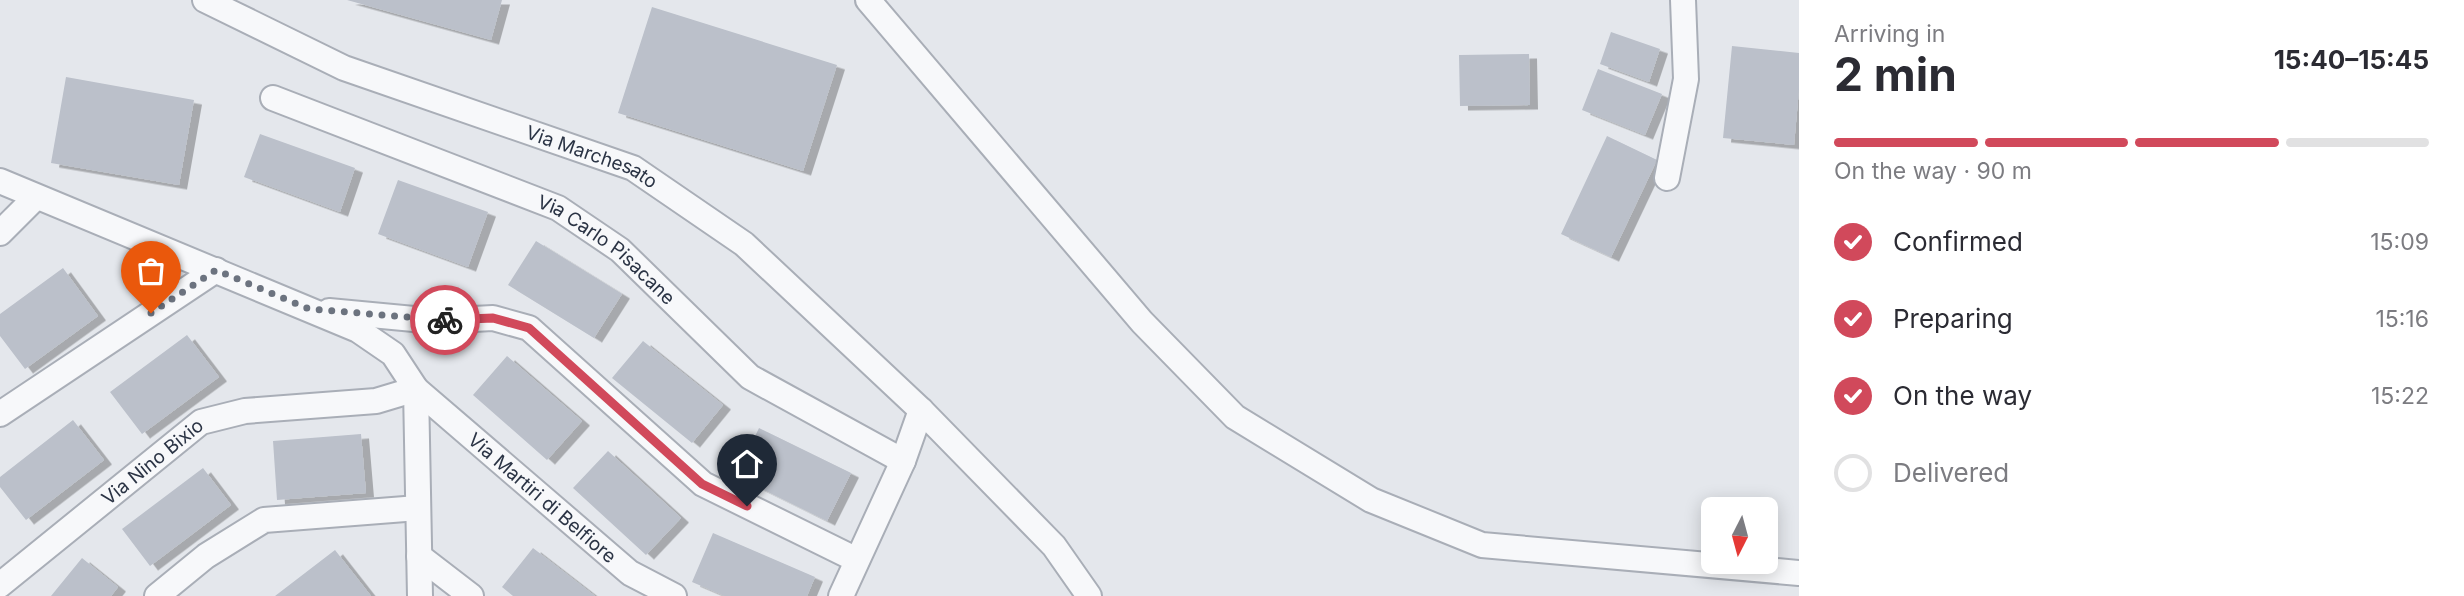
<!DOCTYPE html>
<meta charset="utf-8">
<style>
body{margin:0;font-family:Inter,sans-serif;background:#f7f7f7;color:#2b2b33;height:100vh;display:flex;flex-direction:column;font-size:26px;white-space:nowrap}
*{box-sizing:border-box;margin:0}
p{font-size:23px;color:#7c7c81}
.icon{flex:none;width:38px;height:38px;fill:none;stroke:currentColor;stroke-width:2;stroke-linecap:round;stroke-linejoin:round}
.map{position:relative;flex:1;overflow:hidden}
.details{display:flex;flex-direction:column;background:#fff;width:665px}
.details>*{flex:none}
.needle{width:46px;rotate:186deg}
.buttons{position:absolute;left:1701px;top:497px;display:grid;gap:14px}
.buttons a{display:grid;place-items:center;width:77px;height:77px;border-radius:10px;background:#fff;box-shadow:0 4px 18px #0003;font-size:35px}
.pin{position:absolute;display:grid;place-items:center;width:60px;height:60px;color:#fff;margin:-72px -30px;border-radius:50% 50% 50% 0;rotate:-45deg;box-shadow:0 0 7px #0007}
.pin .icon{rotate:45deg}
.courier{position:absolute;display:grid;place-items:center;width:70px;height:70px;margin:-35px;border:5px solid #d1495b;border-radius:50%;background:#fff;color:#222;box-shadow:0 2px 9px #0007}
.head em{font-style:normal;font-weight:700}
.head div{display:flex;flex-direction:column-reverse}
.head{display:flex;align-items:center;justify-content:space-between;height:119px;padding:0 35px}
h1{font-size:46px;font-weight:700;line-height:52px}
.bar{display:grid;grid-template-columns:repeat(4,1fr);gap:10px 7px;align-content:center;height:84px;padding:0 35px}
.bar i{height:9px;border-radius:5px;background:#e1e1e2}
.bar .selected{background:#d1495b}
.bar p{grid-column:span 4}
ol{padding:0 35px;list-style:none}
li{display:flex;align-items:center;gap:21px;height:77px}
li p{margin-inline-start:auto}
li .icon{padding:7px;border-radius:50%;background:#d1495b;color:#fff;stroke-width:4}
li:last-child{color:#7c7c81}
li i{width:38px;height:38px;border:4px solid #e1e1e2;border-radius:50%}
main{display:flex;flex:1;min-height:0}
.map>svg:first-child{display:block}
</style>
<main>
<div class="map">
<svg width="1799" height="596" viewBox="0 0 1799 596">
<defs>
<filter id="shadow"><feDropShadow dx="8" dy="4.5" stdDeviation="0" flood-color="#0004"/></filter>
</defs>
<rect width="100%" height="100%" fill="#e4e7ec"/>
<path fill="#bbc0ca" filter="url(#shadow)" d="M347,0H502L491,40Z
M652,7L837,65L803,171L618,113Z
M1611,32L1660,49L1649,82L1600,64Z
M1732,46L1799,53V89L1794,145L1723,138Z
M1529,54L1530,105L1460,106L1459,55Z
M1598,69L1662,94L1645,135L1582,110Z
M66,77L194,100L179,185L51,163Z
M260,134L355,168L340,212L244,177Z
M1607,136L1657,160L1611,257L1561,234Z
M398,180L488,212L468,267L378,234Z
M536,241L622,294L594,338L508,285Z
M63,268L98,316L25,369L0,336V314Z
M187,335L219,377L142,434L110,392Z
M643,341L723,405L692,443L612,378Z
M507,356L582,421L547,460L473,395Z
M73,420L104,460L26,520L0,487V477Z
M759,428L851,473L827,521L736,476Z
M361,434L366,493L277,500L273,441Z
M608,451L681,518L646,555L573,488Z
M203,468L231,505L150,566L122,529Z
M713,533L815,577L807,596H725L692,582Z
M533,548L595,596H513L502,587Z
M335,550L371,596H275Z
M82,558L118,587L111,596H51Z"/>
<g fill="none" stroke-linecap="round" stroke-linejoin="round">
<g stroke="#a9aeb7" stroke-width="28">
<g id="street">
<path id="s1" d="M205,0L344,68L633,168L744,244L921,410L1054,546L1089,596"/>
<path d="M868,0L1142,322L1235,417L1371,500L1482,545L1799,573"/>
<path id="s2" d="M273,98L558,208L620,250L750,377L903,461"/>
<path d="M1667,178L1686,79L1683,0"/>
<path d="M0,181L358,330L393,354L416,389L420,596"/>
<path d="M0,233L36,197"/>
<path d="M329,311L435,321L493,318L529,328L703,484L857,560"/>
<path d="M0,414L216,270"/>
<path d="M419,556L471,596"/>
<path id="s3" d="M0,585L201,422L245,411L376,401L416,389L630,573L674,596"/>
<path d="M157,596L206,556L264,520L418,508"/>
<path d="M841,596L903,461L921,410"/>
</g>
</g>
<use href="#street" stroke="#f7f8fa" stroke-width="24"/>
</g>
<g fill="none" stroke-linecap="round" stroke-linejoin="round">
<path stroke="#6c737f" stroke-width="7" stroke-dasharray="0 12.6" d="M151,313L216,270L309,309L445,320"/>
<path stroke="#d1495b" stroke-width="9" d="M445,320L493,318L529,328L702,484L747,506"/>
</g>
<g text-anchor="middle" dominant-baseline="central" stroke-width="6" stroke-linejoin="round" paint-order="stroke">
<g font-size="19" fill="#2b3445" stroke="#f4f6f9">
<text stroke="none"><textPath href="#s1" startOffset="418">Via Marchesato</textPath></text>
<text stroke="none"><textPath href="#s2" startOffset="369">Via Carlo Pisacane</textPath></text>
<text stroke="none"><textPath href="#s3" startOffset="196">Via Nino Bixio</textPath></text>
<text stroke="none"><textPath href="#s3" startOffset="644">Via Martiri di Belfiore</textPath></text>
</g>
</g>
</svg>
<div class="buttons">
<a><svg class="needle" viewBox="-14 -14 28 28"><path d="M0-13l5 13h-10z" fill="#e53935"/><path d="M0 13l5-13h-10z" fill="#7c7c81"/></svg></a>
</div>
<div class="pin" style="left:151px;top:313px;background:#ea580c"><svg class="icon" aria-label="bag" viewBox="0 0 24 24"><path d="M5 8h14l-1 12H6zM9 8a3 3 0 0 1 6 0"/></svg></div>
<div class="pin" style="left:747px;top:506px;background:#1f2937"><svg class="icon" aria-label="home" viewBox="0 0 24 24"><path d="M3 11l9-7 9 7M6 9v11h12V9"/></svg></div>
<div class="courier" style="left:445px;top:320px"><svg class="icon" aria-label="bike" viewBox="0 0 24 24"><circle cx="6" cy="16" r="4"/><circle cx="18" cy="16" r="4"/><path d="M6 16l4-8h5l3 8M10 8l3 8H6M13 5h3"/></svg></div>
</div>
<section class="details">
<div class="head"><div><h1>2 min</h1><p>Arriving in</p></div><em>15:40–15:45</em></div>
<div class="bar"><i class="selected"></i><i class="selected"></i><i class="selected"></i><i></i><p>On the way · 90 m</p></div>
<ol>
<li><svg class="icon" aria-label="check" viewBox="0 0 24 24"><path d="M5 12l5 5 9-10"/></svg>Confirmed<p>15:09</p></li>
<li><svg class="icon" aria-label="check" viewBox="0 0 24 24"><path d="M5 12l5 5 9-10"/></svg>Preparing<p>15:16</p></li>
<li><svg class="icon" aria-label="check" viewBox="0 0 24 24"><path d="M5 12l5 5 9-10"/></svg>On the way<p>15:22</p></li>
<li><i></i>Delivered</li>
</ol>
</section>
</main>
